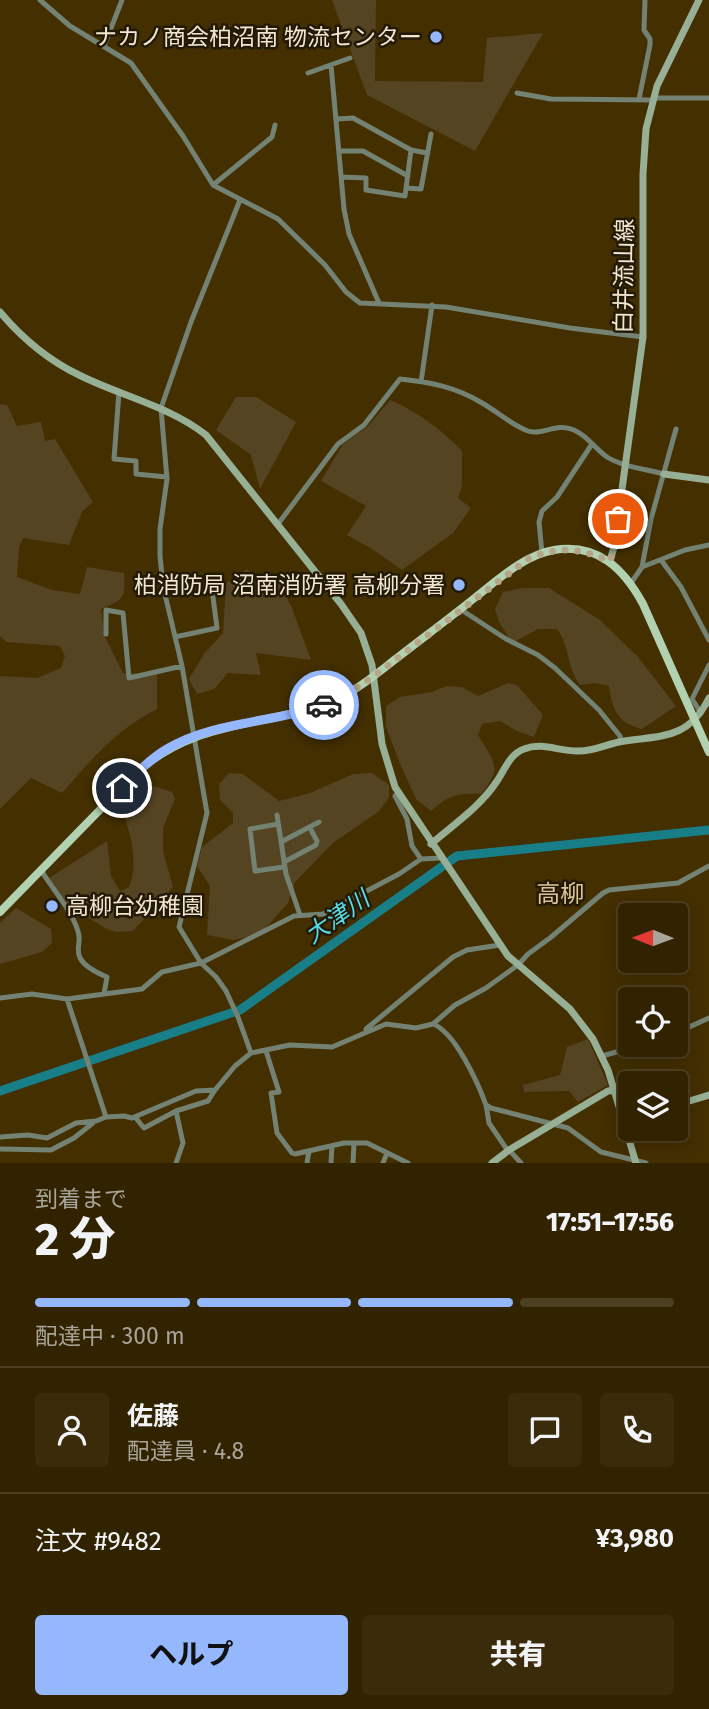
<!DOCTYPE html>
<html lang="ja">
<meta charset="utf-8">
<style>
body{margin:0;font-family:"Fira Sans","Noto Sans JP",sans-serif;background:#3a2b0a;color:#f1f3f6;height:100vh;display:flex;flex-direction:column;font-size:26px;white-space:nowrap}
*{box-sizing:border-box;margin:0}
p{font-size:23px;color:#a8a499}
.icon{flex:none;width:38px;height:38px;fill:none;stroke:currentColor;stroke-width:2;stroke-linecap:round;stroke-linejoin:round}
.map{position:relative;height:1163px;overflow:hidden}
.panel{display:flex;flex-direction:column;background:#322300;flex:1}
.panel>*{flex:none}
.needle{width:46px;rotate:271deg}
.controls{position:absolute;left:618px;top:903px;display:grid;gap:14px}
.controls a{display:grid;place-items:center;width:70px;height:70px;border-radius:7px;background:#322300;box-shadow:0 4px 18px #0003,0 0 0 2px #4d4022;font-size:35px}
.pin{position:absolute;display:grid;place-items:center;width:60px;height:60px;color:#fff;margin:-30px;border:4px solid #fff;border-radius:50%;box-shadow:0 2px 7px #0007}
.courier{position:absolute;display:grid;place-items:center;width:70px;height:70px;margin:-35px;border:5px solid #94b7fd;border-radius:50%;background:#fff;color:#222;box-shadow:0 2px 9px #0007}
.head em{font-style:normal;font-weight:800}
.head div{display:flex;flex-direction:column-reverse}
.head{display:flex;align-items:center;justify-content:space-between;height:119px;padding:0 35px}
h1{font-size:46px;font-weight:800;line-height:52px}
.bar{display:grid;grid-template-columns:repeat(4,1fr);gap:10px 7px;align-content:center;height:84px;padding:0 35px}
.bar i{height:9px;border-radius:5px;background:#4d4022}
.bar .selected{background:#94b7fd}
.bar p{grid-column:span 4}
.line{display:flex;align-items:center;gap:18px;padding:0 35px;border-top:2px solid #4d4022}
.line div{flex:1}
.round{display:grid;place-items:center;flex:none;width:74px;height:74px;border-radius:7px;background:#3a2b0a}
.cta{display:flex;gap:14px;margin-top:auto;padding:14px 35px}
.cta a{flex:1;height:80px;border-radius:7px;background:#94b7fd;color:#111;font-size:28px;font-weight:800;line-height:80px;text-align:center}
.cta a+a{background:#3a2b0a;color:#f1f3f6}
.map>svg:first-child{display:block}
</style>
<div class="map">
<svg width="709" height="1163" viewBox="0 0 709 1163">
<rect width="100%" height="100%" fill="#432f00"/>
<path fill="#554421" d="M332,0H376L375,81L483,82L487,38L543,33L475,151L367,95Z
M236,397H256L296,422L260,489L251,455L216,430Z
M390,400C418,412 441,429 462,451V486L458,498L471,508L453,533L402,570L372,549L347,535L366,506L321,481L343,444L368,426Z
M0,404L7,405L17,426L41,422L45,441L55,439L93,502L82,512L69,545L23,538L19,548L17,577L52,590L80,594L87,567L124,573C125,598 125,599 101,609L105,637L123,673L157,674V709C117,729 91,760 62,793L31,778L0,809V676L37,678L61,668L65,656L60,646L7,642L0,636Z
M247,569L258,579L275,574L292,608L311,660L256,653L261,675L228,673L214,689L197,694L189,679L204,654L223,633L226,583Z
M523,588H549L600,620L638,657L676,706L642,729C618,723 612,710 609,686L595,683L580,685C567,669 570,646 557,629H538L512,643L499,622L495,609L503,592Z
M508,683L517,685L543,715L534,737L517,731L500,721L482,724L478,735C493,760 504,768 481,794C458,793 449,795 431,811L416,799L401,766L386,727V706L400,697L432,692L446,686L462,687L478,696Z
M229,773L243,774L279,801L310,793L353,774L372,773L389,785V798L378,812L333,843L295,882L288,903L264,930L250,937L233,940L207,935L210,886L197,866L202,847L233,823V813L220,800L219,784Z
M137,781L172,792L175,799L163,828V851L173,887L133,931L117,932L107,929L72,908L57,894L49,878L107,841L111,876L120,891L129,887C140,863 129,821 116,799Z
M16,908L51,929L52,943L42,952L0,964V923Z
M588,1039L608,1085L578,1102L569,1091L524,1092L523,1085L560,1075L567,1047Z"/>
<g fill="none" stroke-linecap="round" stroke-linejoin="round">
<path stroke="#187e87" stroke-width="9" d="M0,1091L240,1010L457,856L709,830"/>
<path stroke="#738272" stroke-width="5" d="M40,0L70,26L131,63L183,136L213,185L278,219L325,265L346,292L360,303L446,307L570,328L643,337
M104,46L122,0
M331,65L344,209L349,234L379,303
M308,73L350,58
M517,93L551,99L652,100
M653,98H709
M639,99L650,45V39L644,30L645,0
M337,119L353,118L411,150L427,153
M339,151H363L408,176
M342,177L366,178V190L405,196L411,150
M213,185L272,137L275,125
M406,188L421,189L431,134
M240,200L191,322L161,408L167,479L160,529V556L163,586L182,666L207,813L179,927L201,963L216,977L226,991L238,1017L251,1053L290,1045L332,1047L386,1024L416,1028L433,1024L455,1005L486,988L518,965L528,954L550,938L603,893L609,890L678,883L709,866
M421,382L432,305
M119,392L114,459L136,461V474L167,477
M278,524L338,444L364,425L400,379C430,382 456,387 482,403C498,412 510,424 528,431C543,436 556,422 574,430C588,436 595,449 607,457C623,467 646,469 664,474
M542,553L539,522L542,511L557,497L592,444
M661,560L681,587L709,640
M642,567L685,550L709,545
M631,583L642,567L651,519L676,429
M460,609L506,639L538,655L555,668L599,710L620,736L621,742
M106,634V610L123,613L129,678L182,666
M175,637L217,628L213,597
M701,713L692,699L709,665
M398,793L395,796L407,819L412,846L421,859
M277,815L286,874L300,915
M278,824L250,829L255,871L284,867
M281,842L319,822
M284,862L316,845L317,841L310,828
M41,870C52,889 76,915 79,936C80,944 76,950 80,958C85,967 97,973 107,977L104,994
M0,998L32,994L67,999L142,989L162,972L201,963L294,916L323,914L399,874L421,859L441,858
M67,999L106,1117
M433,1024C455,1032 478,1083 486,1105L491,1108L568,1128L601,1152L646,1163
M366,1029L453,957L467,950L500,945
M676,1033L709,1018
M266,1051L279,1092L271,1093L277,1133L292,1153L295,1154L344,1143H367L408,1163
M602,1056L641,1045
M486,1105L489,1123L508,1151
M135,1117L144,1128L176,1111L208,1101L215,1090
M0,1137L28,1135L47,1138L76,1123L96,1121L106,1117L124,1116L132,1118L196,1091L215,1090L235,1066L251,1053
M0,1149L51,1150L74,1138L93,1123
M509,1150L521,1163
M176,1163L183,1143L176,1111
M307,1163L309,1151
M331,1163L332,1146
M353,1163L354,1143
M383,1163L387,1153"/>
<path stroke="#96af95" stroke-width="7" d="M0,312C22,338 48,360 79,375C121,396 169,406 206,435L341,604L361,633L372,665L382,744L395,787L508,956L570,1009L593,1039L608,1070L636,1163
M664,474L709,480
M610,561L614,547L643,337V174L646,129L657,86L699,0
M431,844C453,825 481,806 497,781C505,769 510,754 524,749C542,742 558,751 577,751C591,752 605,745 619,742C659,735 688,741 709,698
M676,1105L709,1095
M492,1163L509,1150L608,1091L614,1090L615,1093H630"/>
<path stroke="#b1d1b0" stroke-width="8" d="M0,912L134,775C179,733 226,728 285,715C305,710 326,706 345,695C364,685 380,671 397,658C424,637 451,617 477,596C500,578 525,555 554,550C598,543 624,569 643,604L709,752"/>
</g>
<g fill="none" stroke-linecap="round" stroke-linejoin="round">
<path stroke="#b5a687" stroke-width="7" stroke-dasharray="0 12.6" d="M324,705L343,697L374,676L528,559C558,545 581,549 610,561L614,547L618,519"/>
<path stroke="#94b7fd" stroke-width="9" d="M122,788C136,773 150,759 167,749C214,721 274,723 324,705"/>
</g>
<g fill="#94b7fd" stroke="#221907" stroke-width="2.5">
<circle cx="436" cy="37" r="7"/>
<circle cx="459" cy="585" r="7"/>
<circle cx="52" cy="906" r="7"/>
</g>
<g text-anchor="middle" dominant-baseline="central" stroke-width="5" stroke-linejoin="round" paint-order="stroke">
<g font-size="23" fill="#f2e6cf" stroke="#221907" text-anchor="end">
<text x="422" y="37">ナカノ商会柏沼南 物流センター</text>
<text x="445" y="585">柏消防局 沼南消防署 高柳分署</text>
<text x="66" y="906" text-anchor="start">高柳台幼稚園</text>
</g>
<g font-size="23" fill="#f2e6cf" stroke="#221907">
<text transform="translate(624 276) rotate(-89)">白井流山線</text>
</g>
<g font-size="24" fill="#dcc495" stroke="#221907">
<text x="560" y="894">高柳</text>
</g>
<g font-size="24" font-style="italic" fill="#55ddea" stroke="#221907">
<text transform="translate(337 917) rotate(-35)">大津川</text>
</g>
</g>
</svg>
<div class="controls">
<a><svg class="needle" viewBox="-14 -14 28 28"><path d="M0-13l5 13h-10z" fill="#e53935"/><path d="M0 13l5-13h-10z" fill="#a8a499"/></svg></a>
<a><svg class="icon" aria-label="locate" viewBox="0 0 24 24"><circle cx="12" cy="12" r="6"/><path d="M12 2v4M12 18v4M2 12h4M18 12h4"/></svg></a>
<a><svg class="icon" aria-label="layers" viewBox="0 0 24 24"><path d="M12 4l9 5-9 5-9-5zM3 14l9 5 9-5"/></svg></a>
</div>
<div class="pin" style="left:618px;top:519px;background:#ea580c"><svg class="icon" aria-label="bag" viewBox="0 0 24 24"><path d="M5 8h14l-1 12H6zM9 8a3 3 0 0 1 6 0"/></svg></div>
<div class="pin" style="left:122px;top:788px;background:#1f2937"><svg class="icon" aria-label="home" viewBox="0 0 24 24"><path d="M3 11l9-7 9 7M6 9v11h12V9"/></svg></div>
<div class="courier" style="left:324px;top:705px"><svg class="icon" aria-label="car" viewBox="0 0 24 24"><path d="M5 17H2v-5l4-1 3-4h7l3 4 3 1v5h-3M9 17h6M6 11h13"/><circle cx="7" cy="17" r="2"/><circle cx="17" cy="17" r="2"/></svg></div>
</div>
<section class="panel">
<div class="head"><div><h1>2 分</h1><p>到着まで</p></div><em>17:51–17:56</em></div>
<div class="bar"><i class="selected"></i><i class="selected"></i><i class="selected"></i><i></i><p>配達中 · 300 m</p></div>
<div class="line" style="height:126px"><a class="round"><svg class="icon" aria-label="person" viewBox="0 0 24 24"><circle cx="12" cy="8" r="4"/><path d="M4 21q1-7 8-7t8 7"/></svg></a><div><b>佐藤</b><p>配達員 · 4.8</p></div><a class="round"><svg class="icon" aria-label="chat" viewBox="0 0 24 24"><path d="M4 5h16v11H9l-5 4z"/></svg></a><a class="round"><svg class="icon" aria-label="phone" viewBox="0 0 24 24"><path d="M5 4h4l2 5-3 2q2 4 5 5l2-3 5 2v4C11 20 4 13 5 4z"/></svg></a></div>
<div class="line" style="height:91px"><div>注文 #9482</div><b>¥3,980</b></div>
<div class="cta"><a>ヘルプ</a><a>共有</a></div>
</section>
